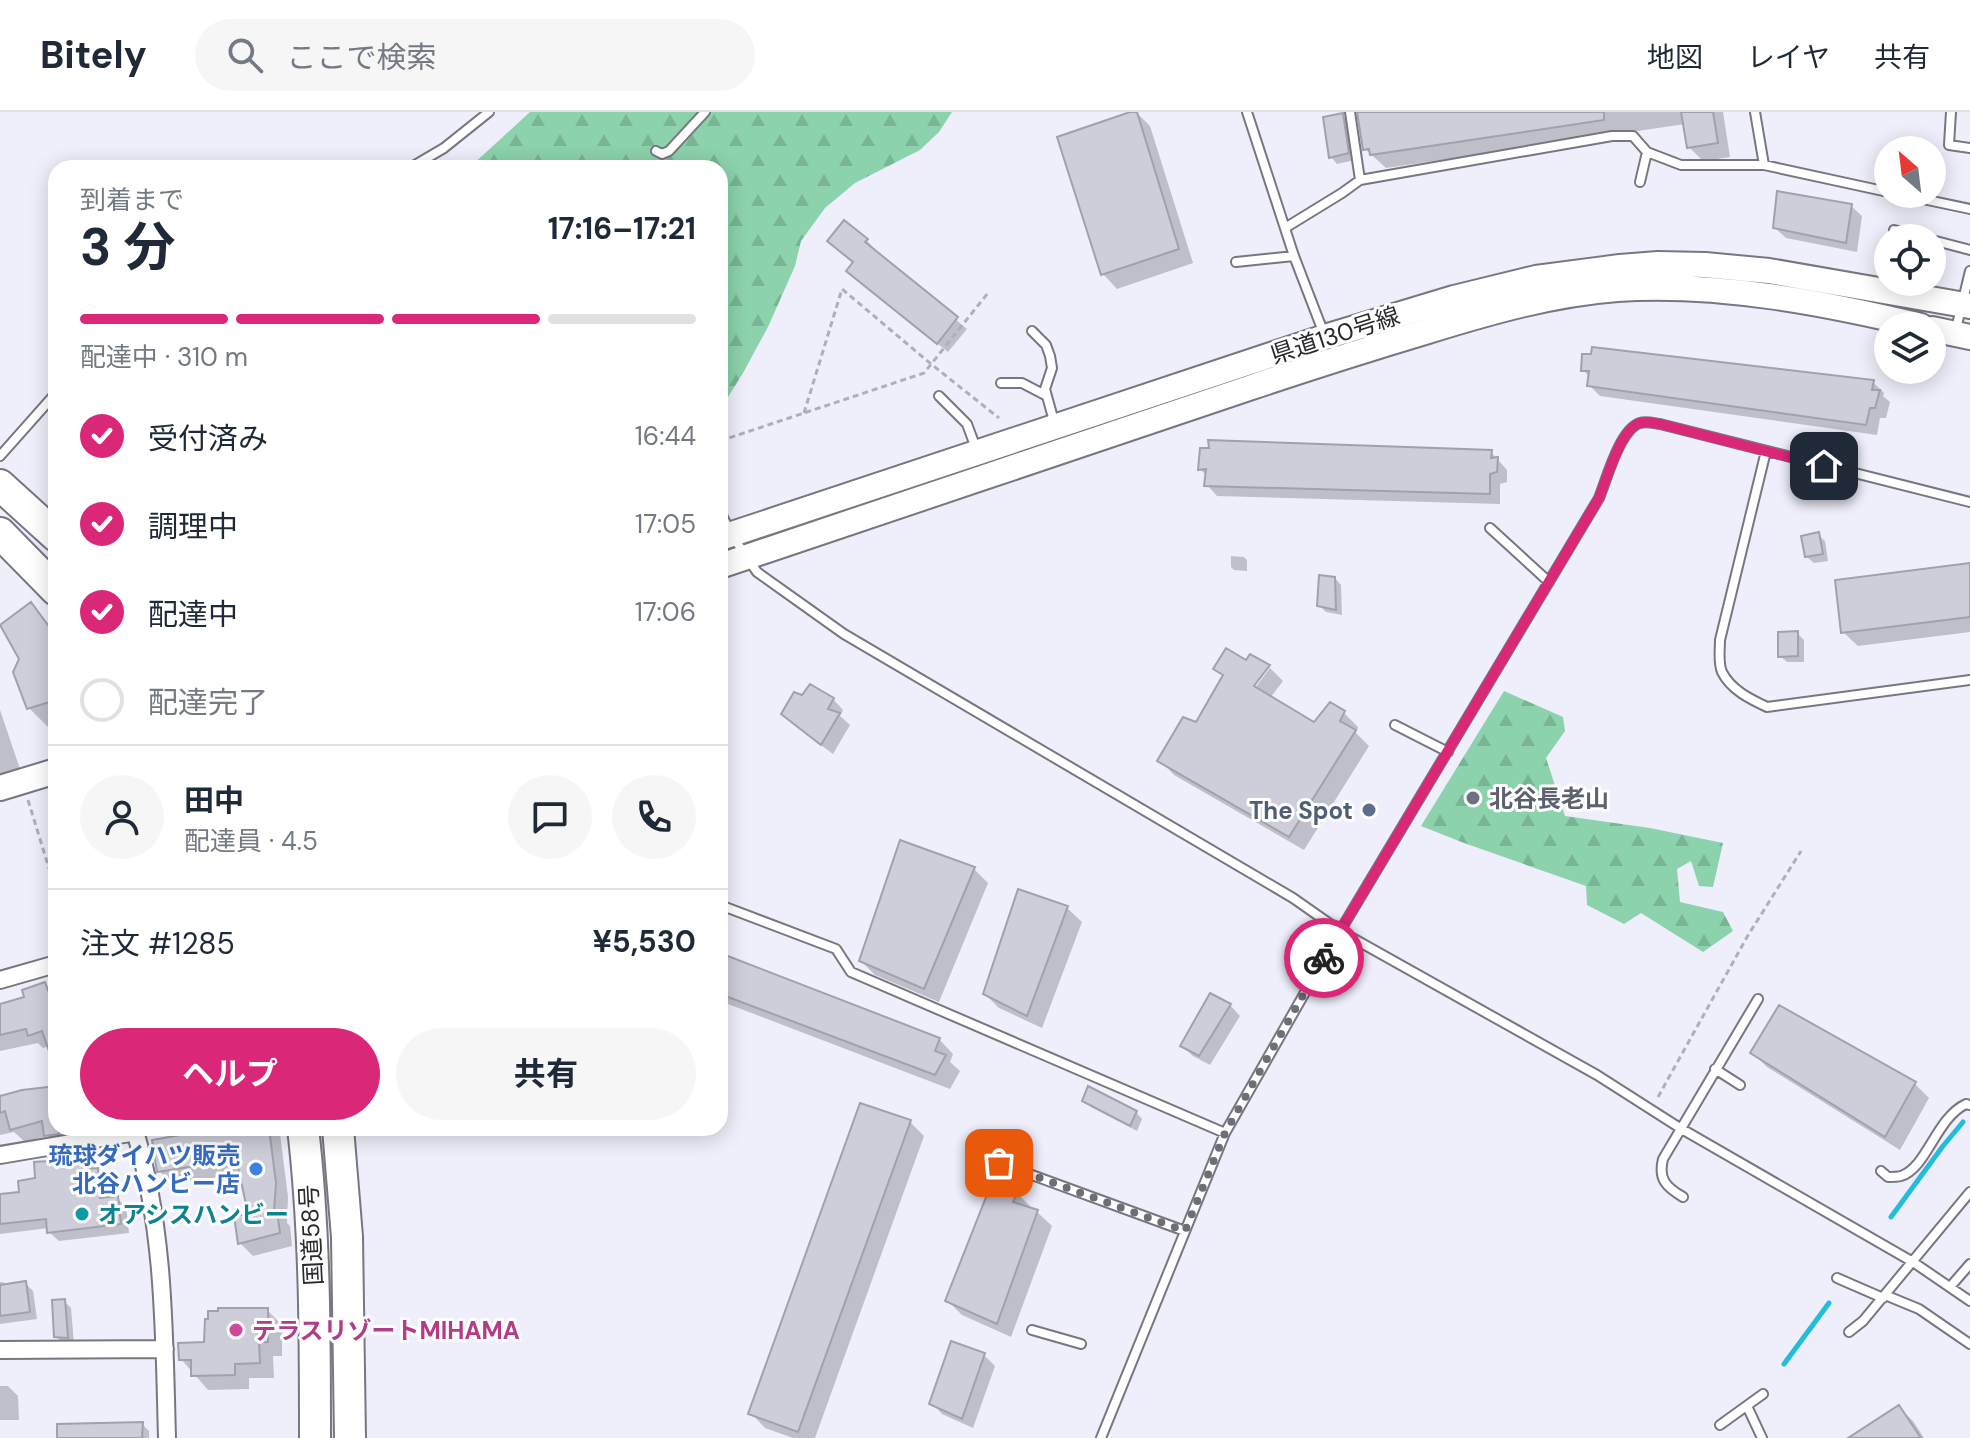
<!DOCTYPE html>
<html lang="ja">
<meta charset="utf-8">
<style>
body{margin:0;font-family:"DM Sans","Noto Sans JP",sans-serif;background:#f6f6f7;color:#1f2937;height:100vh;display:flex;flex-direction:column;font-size:30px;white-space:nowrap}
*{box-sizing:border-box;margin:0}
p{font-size:26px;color:#747a83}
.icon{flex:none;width:44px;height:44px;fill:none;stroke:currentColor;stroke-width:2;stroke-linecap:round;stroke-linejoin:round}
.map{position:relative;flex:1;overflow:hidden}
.sheet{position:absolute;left:48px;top:48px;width:680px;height:976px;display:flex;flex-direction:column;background:#fff;border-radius:24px;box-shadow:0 4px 20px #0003}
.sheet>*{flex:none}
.needle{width:52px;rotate:332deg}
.buttons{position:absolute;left:1874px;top:24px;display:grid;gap:16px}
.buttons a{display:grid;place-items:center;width:72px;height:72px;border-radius:50%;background:#fff;box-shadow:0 4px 20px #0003;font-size:40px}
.pin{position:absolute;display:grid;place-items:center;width:68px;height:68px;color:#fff;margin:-34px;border-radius:16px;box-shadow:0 4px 12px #0006}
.courier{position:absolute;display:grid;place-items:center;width:80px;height:80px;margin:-40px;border:6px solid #db2777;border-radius:50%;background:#fff;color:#222;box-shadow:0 2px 10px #0007}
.summary em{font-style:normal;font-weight:700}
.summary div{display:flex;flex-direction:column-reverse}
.summary{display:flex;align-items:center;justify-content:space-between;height:136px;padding:0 32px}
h1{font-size:52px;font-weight:700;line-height:60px}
.bar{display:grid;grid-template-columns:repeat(4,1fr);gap:12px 8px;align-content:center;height:96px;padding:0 32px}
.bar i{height:10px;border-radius:6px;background:#e0e1e3}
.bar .current{background:#db2777}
.bar p{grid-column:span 4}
.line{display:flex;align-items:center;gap:20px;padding:0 32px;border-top:2px solid #e0e1e3}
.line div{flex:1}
.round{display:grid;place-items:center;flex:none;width:84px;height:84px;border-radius:42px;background:#f6f6f7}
ol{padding:0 32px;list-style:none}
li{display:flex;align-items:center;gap:24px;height:88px}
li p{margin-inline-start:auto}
li .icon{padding:8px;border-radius:50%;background:#db2777;color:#fff;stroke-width:4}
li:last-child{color:#747a83}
li i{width:44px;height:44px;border:4px solid #e0e1e3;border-radius:50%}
.action{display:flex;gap:16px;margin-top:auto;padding:16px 32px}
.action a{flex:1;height:92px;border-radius:48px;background:#db2777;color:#fff;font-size:32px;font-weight:700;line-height:92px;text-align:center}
.action a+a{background:#f6f6f7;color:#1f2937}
header{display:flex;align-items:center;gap:48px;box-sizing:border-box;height:112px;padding:0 40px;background:#fff;border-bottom:2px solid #e0e1e3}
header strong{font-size:38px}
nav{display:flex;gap:44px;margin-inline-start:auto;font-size:28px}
.search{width:560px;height:72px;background:#f6f6f7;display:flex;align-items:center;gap:20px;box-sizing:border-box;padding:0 28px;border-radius:44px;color:#747a83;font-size:30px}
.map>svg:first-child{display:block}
</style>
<header>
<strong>Bitely</strong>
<div class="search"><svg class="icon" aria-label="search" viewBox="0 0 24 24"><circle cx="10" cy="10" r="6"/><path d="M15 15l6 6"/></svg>ここで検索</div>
<nav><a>地図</a><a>レイヤ</a><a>共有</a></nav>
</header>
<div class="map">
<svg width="1970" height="1326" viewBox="0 0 1970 1326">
<defs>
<pattern id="forest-firs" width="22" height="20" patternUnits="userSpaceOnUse" patternTransform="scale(2)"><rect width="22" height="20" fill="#8cd2ac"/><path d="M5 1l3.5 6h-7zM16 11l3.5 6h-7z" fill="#79b494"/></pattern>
</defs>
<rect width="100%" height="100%" fill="#eeeffa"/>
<path fill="url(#forest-firs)" d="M530,0H952L939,20L920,38L855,71L825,96L801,129L795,154L768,215L743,261L720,298V56H469Z
M1504,579L1563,605L1565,619L1546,646L1565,704L1650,716L1723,731L1713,775L1699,774L1691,749L1677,757L1680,790L1723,800L1733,819L1703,840L1641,801L1624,812L1587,793L1586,774L1464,731L1421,714Z"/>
<path fill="#0003" d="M1136,0L1150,14L1193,151L1117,177L1103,162L1059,26Z
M1359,0H1723L1730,45L1703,49L1689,35L1685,12L1386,56L1365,37Z
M1342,3L1349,10L1355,48L1337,52L1331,45Z
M1851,94L1862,104L1857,140L1786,126L1775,116Z
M845,111L867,129L876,138L875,140L967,217L948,240L859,168Z
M1583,258L1873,270L1884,281L1883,284L1890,290L1886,306H1880L1877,323L1600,284L1589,273L1590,265Z
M1202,338L1491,340L1507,358V370L1500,372V392L1217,384L1207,373L1208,365L1200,357Z
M1818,423L1825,429L1828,449L1814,451L1807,445Z
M1231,444L1244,445L1247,448V459L1234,458L1231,455Z
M1970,453V520L1858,534L1843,520Z
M1335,466L1341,473L1342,503L1326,500L1319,493Z
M30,493L56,520V616L50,617L29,596L22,547Z
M1797,521L1804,528V550H1787L1780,544Z
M1251,545L1270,556H1265L1246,581L1249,584L1270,556L1283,569L1270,586L1314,612L1343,600L1358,615L1356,621L1369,634L1304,738L1174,663L1160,648L1196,613L1224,565L1215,557L1247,550Z
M833,587L843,598L840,604L850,613L833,642L794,613L783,602Z
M0,598L20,657L0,663Z
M974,757L988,771L939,890L875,863L861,849Z
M1067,796L1082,810L1042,916L999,896L985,882Z
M720,843L939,927L953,942L950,950L960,959L950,977L720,889Z
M45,872L56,883V954L49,934L43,936L38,931L0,939V899L27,886Z
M1230,893L1240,904L1210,953L1193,944L1183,934Z
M1752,940L1914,971L1929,986L1900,1038L1767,955Z
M56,976V1016H83L84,1023L60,1037L47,1024L25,1030L14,1020L0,1023V982L4,985Z
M1085,988L1136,1000L1142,1007L1137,1019L1091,995Z
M910,1010L924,1024L815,1326H793L765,1316L751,1301Z
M168,1016H274L280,1022L288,1085L287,1111L290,1114L292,1134L253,1144L240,1131L250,1104L242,1065L236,1066L233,1063L173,1072L159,1059L170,1026Z
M85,1044L95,1054V1059L97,1058L107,1068L108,1087L117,1086L126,1095L129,1121L59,1129L49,1120V1116L0,1122V1084L21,1081L37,1068Z
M993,1073L1017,1081L1032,1096L1031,1097L1037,1100L1052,1114L1011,1225L962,1203L948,1189Z
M0,1170H3L7,1174L25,1171L33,1179L37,1207L0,1212Z
M64,1189L71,1196L74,1232L63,1231L56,1225Z
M267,1198L282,1213V1244H273L274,1266H249V1277L208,1278L181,1247Z
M984,1243L995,1254L973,1316L942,1302L932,1291Z
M0,1274H8L18,1284L19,1308H0Z
M1898,1295L1913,1309L1924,1326H1852Z
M142,1312L149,1319V1326H59Z"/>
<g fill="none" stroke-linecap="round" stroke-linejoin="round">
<path stroke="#24bdd9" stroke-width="5" d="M1891,1105L1943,1034L1963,1010
M1784,1252L1829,1191"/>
</g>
<path fill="#cdced9" stroke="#a0a1ab" stroke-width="2" d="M1130,0H1137L1179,137L1101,163L1057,25Z
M1357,0H1604V8L1370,43L1369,37L1363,38Z
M1681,0H1713L1718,31L1687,36Z
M1343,1L1349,41L1329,46L1323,5Z
M1777,79L1852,92L1846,131L1773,116Z
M844,108L868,127L865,130L958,205L937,232L846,159L853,150L827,129Z
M1592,235L1874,268L1872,278H1880L1875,296H1870L1866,313L1587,274L1589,259H1581L1582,242H1591Z
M1208,328L1492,338L1491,346L1498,345L1497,360L1490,362V382L1204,374L1206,357L1198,358L1200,336H1209Z
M1819,420L1823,442L1805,445L1801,424Z
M1970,451V505L1841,521L1835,468Z
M1319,463L1335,465L1336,498L1317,494Z
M31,490L56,524V588L27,597L13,560L19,547L0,513Z
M1798,519V544L1778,545V520Z
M1226,536L1246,548L1250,542L1270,553L1254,574L1314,610L1330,590L1345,599L1340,609L1356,618L1289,725L1157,649L1183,605L1196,610L1223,563L1213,557Z
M810,572L834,586L828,597L840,601L821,633L781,602L794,580L802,583Z
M900,728L975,755L924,877L859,849Z
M1018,777L1068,794L1027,904L983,882Z
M720,841L940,926L935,939L946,943L935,963L720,882Z
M45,870L56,900V952L54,953L42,919L28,924L26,917L0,923V892L24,885L22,878Z
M1210,881L1231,892L1199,944L1180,934Z
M1779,893L1916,970L1885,1025L1750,941Z
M56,974V1016H58L59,1022L44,1024L42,1009L10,1018L5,999L0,1001V984L22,978Z
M1088,974L1137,999L1130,1014L1082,989Z
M860,991L911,1008L798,1320L748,1302Z
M219,1016H269L276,1071L274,1099H277L280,1121L238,1132L234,1104L248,1102L237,1050L221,1053L219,1050L157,1060L152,1028Z
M86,1042L87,1057L98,1056L100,1086L118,1084L121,1112L47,1121L46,1107L0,1112V1082L19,1080L18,1069L35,1066L34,1050L49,1049L48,1046L63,1044Z
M992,1070L1018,1080L1013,1090L1038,1098L997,1212L945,1189Z
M26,1169L30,1200L0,1204V1173Z
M65,1187L68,1226L54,1225L52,1188Z
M218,1196H268V1230H259L260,1251L235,1252V1263L191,1264V1248H179L178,1231L204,1230L205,1207H208V1199H218Z
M951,1229L985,1241L962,1307L929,1292Z
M1899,1293L1921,1326H1848Z
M143,1310L142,1326H57V1312Z"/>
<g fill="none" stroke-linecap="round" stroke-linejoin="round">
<g stroke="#767780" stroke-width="12">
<path id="lane" d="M1247,0L1294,144L1324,222
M1350,0L1360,68
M1755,0L1764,53
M1951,0L1949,33L1970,36
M656,39L662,42L669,39L705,0
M1647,40L1681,53H1764L1888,80
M410,56L444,36L489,0
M1899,82L1970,97
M1285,116L1342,81L1360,68L1612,24H1633L1647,40L1640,70
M1894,118L1925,126
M1932,128L1970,138
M1236,150L1294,144
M1956,217L1970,159
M1032,219L1046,233L1050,244L1052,256L1045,277L1055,313
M1001,271H1022L1045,283
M939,284L967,312L977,339
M1766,339L1720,528C1720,538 1718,551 1722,560C1731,578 1750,587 1767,595L1970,568
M0,344L56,281
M720,399L731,422L757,460L844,522L1293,786L1340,819L1597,963L1680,1016L1913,1150L1970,1189
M1490,416L1549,470
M1395,613L1448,640
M720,793L836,837L851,860L1225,1021
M1715,957L1740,973
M999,1051L1185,1119
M1881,1059L1888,1065C1893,1065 1897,1065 1901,1064C1927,1056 1936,1006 1966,992L1970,993
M1683,1085C1666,1075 1658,1067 1663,1047L1758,887
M1837,1166L1883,1186
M1950,1175L1970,1152
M1885,1183L1919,1197L1970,1232
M1032,1218L1081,1232
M1849,1220L1863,1209L1970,1080
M1747,1294L1762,1326
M1720,1313L1763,1282
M1101,1326L1225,1021L1340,819L1599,386C1607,366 1620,317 1640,311C1646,309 1653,311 1660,312L1970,390"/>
</g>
<g stroke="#767780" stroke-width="20">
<path id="street" d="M0,868L56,852
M134,1016C165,1117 164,1221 167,1326
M0,1043L136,1020
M0,1238L165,1237"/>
</g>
<g stroke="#767780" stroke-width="28">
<path id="secondary" d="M1932,217L1970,225
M720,426L1325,225L1454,186L1536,166L1620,155L1658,152L1705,153L1769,159L1970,194
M720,454C897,395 1072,335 1249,276C1308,256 1368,237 1428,219C1490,200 1552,182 1617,177C1716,170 1825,191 1921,214
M0,676L56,659"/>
</g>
<g stroke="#767780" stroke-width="34">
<path id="highway" d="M0,373L56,424
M0,421L56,478
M303,1016C315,1119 315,1222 315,1326
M338,1016L347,1125L350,1326"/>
</g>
<path stroke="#afafb8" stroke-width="3" stroke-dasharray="6 4" stroke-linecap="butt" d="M804,301L842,177L931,252L999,306
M720,329L924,261L988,181
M28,688L56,779
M1658,985L1747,825L1801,739"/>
<use href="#lane" stroke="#fff" stroke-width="8"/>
<use href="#street" stroke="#fff" stroke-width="16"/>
<use href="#secondary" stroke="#fff" stroke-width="24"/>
<use href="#highway" stroke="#fff" stroke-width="30"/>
</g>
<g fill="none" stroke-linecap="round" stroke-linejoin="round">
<path stroke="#6e6e75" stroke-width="8" stroke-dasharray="0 14.4" d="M999,1051L1185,1119L1225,1021L1324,846"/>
<path stroke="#db2777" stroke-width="10" d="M1324,846L1599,386C1607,367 1620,317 1640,311C1646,309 1653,311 1660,312L1824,354"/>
</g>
<circle fill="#6b7280" stroke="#fdfdfd" stroke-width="3" cx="1473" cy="686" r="8"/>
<circle fill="#5c6f8a" stroke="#fdfdfd" stroke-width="3" cx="1369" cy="698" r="8"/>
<circle fill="#3f7fe0" stroke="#fdfdfd" stroke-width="3" cx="256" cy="1057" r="8"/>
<circle fill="#0f9aa8" stroke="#fdfdfd" stroke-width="3" cx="82" cy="1102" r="8"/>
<circle fill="#d1479c" stroke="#fdfdfd" stroke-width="3" cx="236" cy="1218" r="8"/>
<g text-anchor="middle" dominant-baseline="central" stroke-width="6" stroke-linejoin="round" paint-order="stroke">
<g font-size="24" fill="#29292d" stroke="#fdfdfd">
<text transform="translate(1335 223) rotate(-18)">県道130号線</text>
<text transform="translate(311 1123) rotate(-93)">国道58号</text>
</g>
<g font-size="24" font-weight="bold" fill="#5b616d" stroke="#fdfdfd" text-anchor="start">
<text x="1489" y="686">北谷長老山</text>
</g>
<g font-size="24" font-weight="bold" fill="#4e5e75" stroke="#fdfdfd" text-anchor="end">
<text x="1353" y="698">The Spot</text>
</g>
<g font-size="24" font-weight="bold" fill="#366cbe" stroke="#fdfdfd" text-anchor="end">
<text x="240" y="1043">琉球ダイハツ販売<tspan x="240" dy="28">北谷ハンビー店</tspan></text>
</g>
<g font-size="24" font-weight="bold" fill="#0d838f" stroke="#fdfdfd" text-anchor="start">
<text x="98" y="1102">オアシスハンビー</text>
</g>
<g font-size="24" font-weight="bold" fill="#b23c85" stroke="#fdfdfd" text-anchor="start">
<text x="252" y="1218">テラスリゾートMIHAMA</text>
</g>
</g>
</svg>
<div class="buttons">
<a><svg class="needle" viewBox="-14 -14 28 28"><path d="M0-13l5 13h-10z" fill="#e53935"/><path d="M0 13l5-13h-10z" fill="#747a83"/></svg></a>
<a><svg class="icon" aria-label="locate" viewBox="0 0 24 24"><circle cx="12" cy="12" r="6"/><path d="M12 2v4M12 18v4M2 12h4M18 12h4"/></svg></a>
<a><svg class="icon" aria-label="layers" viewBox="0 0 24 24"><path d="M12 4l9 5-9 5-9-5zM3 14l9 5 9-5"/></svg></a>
</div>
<div class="pin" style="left:999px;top:1051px;background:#ea580c"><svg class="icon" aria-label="bag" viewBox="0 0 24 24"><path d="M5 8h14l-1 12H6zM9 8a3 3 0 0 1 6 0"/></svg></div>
<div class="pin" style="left:1824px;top:354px;background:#1f2937"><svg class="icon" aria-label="home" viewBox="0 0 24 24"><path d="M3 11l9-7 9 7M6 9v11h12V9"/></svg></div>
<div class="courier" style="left:1324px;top:846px"><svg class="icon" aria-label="bike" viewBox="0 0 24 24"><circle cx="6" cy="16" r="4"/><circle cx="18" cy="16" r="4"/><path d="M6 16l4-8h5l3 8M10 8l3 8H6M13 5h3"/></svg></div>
<section class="sheet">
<div class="summary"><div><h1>3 分</h1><p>到着まで</p></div><em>17:16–17:21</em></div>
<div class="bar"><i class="current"></i><i class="current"></i><i class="current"></i><i></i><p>配達中 · 310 m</p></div>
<ol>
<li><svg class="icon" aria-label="check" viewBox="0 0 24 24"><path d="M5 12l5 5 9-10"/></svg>受付済み<p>16:44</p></li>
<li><svg class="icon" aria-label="check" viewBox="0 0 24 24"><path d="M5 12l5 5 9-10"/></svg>調理中<p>17:05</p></li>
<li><svg class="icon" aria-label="check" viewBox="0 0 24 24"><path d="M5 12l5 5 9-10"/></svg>配達中<p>17:06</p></li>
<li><i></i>配達完了</li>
</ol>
<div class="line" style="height:144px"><a class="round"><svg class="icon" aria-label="person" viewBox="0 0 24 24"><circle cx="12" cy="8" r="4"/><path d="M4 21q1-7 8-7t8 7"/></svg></a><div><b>田中</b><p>配達員 · 4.5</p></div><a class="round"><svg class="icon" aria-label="chat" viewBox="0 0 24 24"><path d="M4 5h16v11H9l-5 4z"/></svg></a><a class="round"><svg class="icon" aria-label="phone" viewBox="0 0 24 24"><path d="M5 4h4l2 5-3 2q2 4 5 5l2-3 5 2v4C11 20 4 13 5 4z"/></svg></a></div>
<div class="line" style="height:104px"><div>注文 #1285</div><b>¥5,530</b></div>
<div class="action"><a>ヘルプ</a><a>共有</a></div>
</section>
</div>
